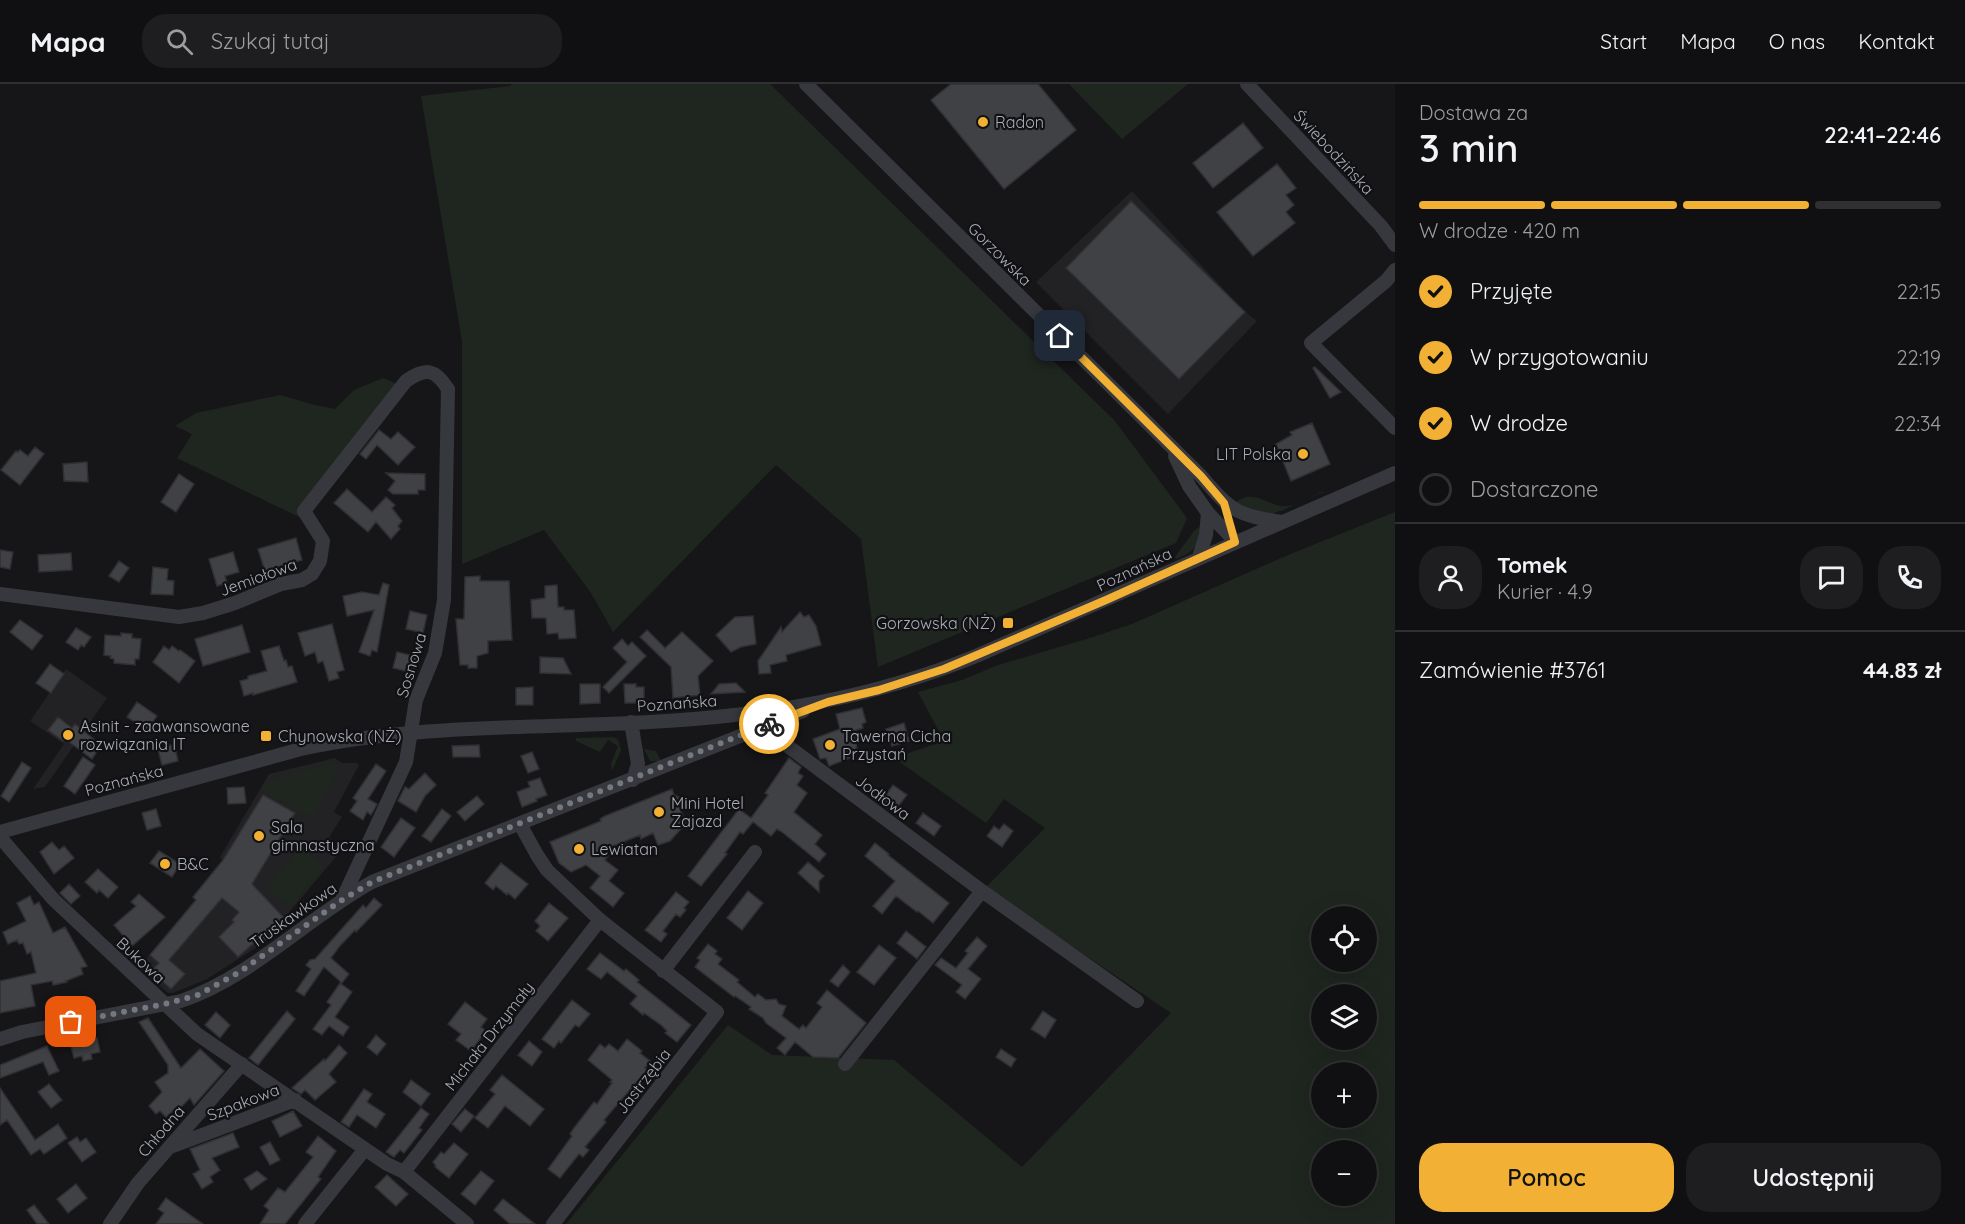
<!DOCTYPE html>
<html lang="pl">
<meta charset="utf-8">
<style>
body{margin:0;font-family:Quicksand,sans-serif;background:#1e1e20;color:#f1f3f6;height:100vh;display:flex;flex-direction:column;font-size:22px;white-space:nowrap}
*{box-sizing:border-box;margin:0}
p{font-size:20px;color:#9c9d9f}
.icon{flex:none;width:33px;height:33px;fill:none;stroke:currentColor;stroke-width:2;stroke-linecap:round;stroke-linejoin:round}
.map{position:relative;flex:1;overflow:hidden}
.drawer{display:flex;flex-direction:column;background:#101012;width:570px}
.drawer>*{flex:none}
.buttons{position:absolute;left:1311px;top:822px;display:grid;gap:12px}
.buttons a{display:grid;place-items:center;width:66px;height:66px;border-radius:50%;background:#101012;box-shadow:0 6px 24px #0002,0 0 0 2px #303032;font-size:30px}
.pin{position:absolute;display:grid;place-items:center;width:51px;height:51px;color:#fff;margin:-26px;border-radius:12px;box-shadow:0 3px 9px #0006}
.courier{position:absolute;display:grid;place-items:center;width:60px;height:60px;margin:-30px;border:4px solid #f2b134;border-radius:50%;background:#fff;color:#222;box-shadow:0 2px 8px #0007}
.head em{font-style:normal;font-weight:600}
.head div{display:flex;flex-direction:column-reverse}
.head{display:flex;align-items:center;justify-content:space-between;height:102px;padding:0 24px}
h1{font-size:39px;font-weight:600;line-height:45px}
.bar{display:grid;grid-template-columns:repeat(4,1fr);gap:9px 6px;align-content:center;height:72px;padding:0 24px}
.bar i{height:8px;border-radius:4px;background:#303032}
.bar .selected{background:#f2b134}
.bar p{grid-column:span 4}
.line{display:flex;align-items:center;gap:15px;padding:0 24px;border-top:2px solid #303032}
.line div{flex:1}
.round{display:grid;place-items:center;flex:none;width:63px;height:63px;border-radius:24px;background:#1e1e20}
ol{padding:0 24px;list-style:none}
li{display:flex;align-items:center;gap:18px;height:66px}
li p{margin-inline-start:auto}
li .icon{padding:6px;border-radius:50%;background:#f2b134;color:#111;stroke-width:4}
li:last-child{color:#9c9d9f}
li i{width:33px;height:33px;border:3px solid #303032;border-radius:50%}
.button{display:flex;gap:12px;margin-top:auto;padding:12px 24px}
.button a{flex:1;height:69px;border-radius:24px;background:#f2b134;color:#111;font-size:24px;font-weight:600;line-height:69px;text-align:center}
.button a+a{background:#1e1e20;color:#f1f3f6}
header{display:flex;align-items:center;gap:36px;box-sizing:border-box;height:84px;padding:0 30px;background:#101012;border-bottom:2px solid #303032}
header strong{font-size:28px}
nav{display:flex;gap:33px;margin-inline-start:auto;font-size:21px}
.search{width:420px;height:54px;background:#1e1e20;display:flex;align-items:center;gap:15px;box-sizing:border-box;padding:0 21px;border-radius:24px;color:#9c9d9f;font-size:22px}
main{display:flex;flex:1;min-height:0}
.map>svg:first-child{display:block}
</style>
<header>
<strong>Mapa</strong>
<div class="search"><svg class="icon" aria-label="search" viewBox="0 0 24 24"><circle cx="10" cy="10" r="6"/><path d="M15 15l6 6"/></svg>Szukaj tutaj</div>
<nav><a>Start</a><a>Mapa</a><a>O nas</a><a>Kontakt</a></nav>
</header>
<main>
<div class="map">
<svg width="1395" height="1140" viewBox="0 0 1395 1140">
<rect width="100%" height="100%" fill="#161618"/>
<path fill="#222225" d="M1132,107L1242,225L1257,237L1168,330L1036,198Z
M66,585L107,614L45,703L33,705L64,660L30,637Z
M335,674L342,679H356L359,681L334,728L342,733L329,753L335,758L332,763L340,768L291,826L292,831L257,863L207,895L173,909H168L139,883L196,816L193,813L223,776L220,773L269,690Z"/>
<path fill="#1e261f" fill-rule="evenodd" d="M512,0H770L1115,337L1187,434L1176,459L878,583L861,455L776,381L613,548L591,509L544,446L462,480V257L421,12L510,2Z
M1069,0H1188L1122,55Z
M383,294L402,302L301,434L177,374L192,350L175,342L196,329L280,311L315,321L335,325L354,306Z
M1323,407V408L1283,426L1266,432L1234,420C1255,402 1267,424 1288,422C1299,421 1312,412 1323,407Z
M1395,428V1140H566L728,941L772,971L894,976L1022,1083L1171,929L985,804L1045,744L1004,715L986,739L894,674L944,657L918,608L962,596L998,581L1090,554L1132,540L1288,471ZM1322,832H1366V878H1322ZM1322,910H1366V956H1322ZM1322,988H1366V1034H1322ZM1322,1066H1366V1112H1322Z
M1202,441C1197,462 1197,467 1176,475L1175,473L1194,447Z
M614,653L618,656L621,666L612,687L611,680L618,662L608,656L600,668L576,657V654Z
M644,665L656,667L661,677H650Z
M337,678L336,690L313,732L299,728L262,707L267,697Z
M301,763L325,783L290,823L266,804Z"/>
<path fill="#404145" stroke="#303034" stroke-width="1.5" d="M951,0H1038L1076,46L1004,105L931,16Z
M1243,39L1263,64L1213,104L1193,79Z
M1277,80L1296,104L1286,111L1294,121L1286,128L1295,139L1253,172L1217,128Z
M1131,117L1245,228L1179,295L1066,184Z
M1315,283L1341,308L1330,314L1313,284Z
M1312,339L1330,380L1291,397L1276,360L1292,351L1290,348Z
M379,346L391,355L398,348L415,363L398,381L377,361L366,375L360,370Z
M35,363L44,370L20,401L1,386L16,367L18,368L20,366L28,372Z
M87,378L88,398L64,397L63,380Z
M386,389L425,390V406H418V410H393L388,406L395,397Z
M179,390L194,400L176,428L161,418Z
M347,405L372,428L386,413L395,421L392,424L402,437L398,442L400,445L391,455L376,438L368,448L334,419Z
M296,454L302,476L265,487L258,465Z
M0,466L13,468L10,485L0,483Z
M233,468L239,488L225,492L227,499L217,502L209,475Z
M71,469L72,486L39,488L38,471Z
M119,477L129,484L119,498L109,492Z
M153,483L168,485L167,496L174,497L173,511L151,510Z
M480,492V497H509L512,556L488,557V569L477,572V584H468V581H460L456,535H464L465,493Z
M383,499L389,501L377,568L372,566L370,572L359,568L374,526L347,532L343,512L362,508L379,511Z
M557,501L558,523H564V526H574L576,554L559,555L558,549L547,550L546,534H532L531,516L545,514V502Z
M410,527L427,531L423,549L406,545Z
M800,528L804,533L809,531L816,542L821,561L786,571L787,577L770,581L771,589L759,590L758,577L781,543L782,548Z
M753,532L756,560L741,563L731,568L716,551L735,533Z
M20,536L43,552L32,566L10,548Z
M332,540L344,586L337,588L339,594L329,597L323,577L318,579L315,568L305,572L298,549Z
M242,541L250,568L203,582L195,555Z
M76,544L91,553L84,563L81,561L78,566L66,558Z
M647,546L665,564L682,548L713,577L698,592L700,611L673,614L671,583L640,553Z
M121,549L132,550V554L141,555L139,575H135V581L114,579V575L110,574L111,572L104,571L105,551L121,552Z
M622,555L628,562L632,558L646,572L609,609L603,603L627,578L613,564Z
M164,562L169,566L172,562L179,567L180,566L195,577L179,599L153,578Z
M279,562L284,577L286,576L288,583L292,582L297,598L253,611V609L244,612L240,597L248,595V592L267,587L261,567Z
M397,568L418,573L414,589L393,584Z
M540,573L563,574L571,590L540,589Z
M50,580L64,590L51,609L36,599Z
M736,599L745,608L711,610L719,600Z
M580,600H600V619L580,620Z
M624,600H636V603H644V619H625Z
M533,603V621H516V604Z
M137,618L157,632L147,646L127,633Z
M862,624L866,638L862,640L863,644L854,647L857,665L848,667L850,674L829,682L826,674L820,675L813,655L840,645L836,630Z
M58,633L72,644L75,640L101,661L92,675L65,655L63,657L48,646Z
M904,639L909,657L892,662L886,645Z
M174,660L178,677L162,681L158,665Z
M479,661L480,673H453L452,662Z
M532,668L539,685L528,689L521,672Z
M83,673L95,681L75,710L64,702Z
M789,674L801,683L798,689L803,692L797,701L807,709L794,728L822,751L815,760L826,770L819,778L782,748L777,745L771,752L753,738L743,750L740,748L725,769L727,770L701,802L688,792L739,725L751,734L768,711L765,709Z
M22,678L31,684L9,718L1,712Z
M376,680L386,687L368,715L377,720L375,724L371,731L367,728L363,736L350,727L357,717L353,714Z
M425,689L436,701L425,712L416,728L398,717L405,703L409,705Z
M540,694L547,711L536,715L537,717L522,723L517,708L530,703L528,698Z
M893,701L907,711L896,725L883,715Z
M244,703L246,719L228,720L227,704Z
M672,705L674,711L684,715L680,725L686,739L670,757L658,761L653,749L641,755L640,751L606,765L609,771L605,776L618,786L609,797L624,809L613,823L590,804L600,792L586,781L571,788L559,779L550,758L601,737L600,735L605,732Z
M263,711L295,729L252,800L286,836L258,863L254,859L238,873L219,853L234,838L232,836L239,828L222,814L169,876L185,890L171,905L151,887L159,879L150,871L196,816L193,813L223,776Z
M477,712L484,720L465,737L457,728Z
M156,725L161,742L147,746L142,729Z
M442,725L451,732L431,758L422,752Z
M923,729L941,742L934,752L916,739Z
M401,734L415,744L394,773L381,763Z
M1004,740L1013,747L1002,763L987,752L994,742L999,746Z
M52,758L59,766L64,762L74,774L54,790L40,768Z
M875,759L889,770L888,771L949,819L933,839L918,827L917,828L896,812L882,830L873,822L895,797L865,772Z
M159,767L180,780L172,793L150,779Z
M808,778L824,792L819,797V808L798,789Z
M501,779L528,800L515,815L508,809L507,811L496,802L493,806L485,799Z
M98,785L118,803L108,814L99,806L97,809L85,798Z
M69,800L80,812L71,820L60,809Z
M748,807L763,819L742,846L727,834Z
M676,808L689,818L684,824L686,826L680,833L676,830L663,847L667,850L661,858L645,846Z
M139,810L165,833L132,862L114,841L136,822L131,818Z
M30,812L34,821L39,818L53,849L65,843L87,882L81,884L83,890L66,897L67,898L53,901L52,897L31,901L35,922L0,929V897L36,889L31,868L27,870L23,859L19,860L17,856L8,860L3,848L26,837L17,819Z
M374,814L382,821L356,848L355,846L339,863L331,874L349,890L342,899L324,883L304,912L296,907L311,885L306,881L310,876L315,875L363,821L366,824Z
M549,819L568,834L548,857L536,847L540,842L535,837Z
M906,847L926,863L917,875L897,859Z
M977,853L987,862L968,885L981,895L965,915L956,908L962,901L935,881L941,874L956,884L968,869L965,867Z
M708,860L717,867L715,870L722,875L718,880L739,896L737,898L755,913L758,910L766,916L776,915L779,920L786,922L782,932L799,945L803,941L806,944L822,923L817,919L827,906L866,939L838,974L813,973L795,958L785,971L777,964L786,954L766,939L763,934L749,925L751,923L735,912L734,913L695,883L700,876L697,874Z
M879,861L896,874L874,901L857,888Z
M600,869L624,887L626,885L639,896L637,898L691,941L677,958L665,949L667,947L661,941L644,929L643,931L630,920L637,912L607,888L601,895L587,885Z
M843,881L850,888L838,903L830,897Z
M340,899L352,908L335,933L349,943L343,952L329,942L322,951L313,945L331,921L327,918Z
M572,916L590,930L579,943L575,941L561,959L559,957L554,964L542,955Z
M465,918L487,935L481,943L486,947L471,967L456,956L461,950L448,940Z
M287,927L295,935L258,981L249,974Z
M1043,927L1056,936L1045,954L1031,945Z
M216,928L230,941L220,954L205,941Z
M148,934L181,984L200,965L224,987L194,1021L190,1014L176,1028L174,1026L166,1033L160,1027L156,1030L149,1022L162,1008L155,998L168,989V981L139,938Z
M376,951L386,960L377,971L367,963Z
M97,954L100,968L91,970L92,975L83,977L82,972L74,974L70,959Z
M627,955L642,967L640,969L650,977L645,984L647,986L604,1036L606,1038L585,1063L589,1066L583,1073L579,1070L560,1094L548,1085L572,1052L570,1050L574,1044L594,1018L597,1020L612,999L610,998L612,996L588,976L600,960L605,964L609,960L618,967Z
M529,957L542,968L532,982L518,971Z
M339,961L347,969L329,990L336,998L315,1016L305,1006L301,1010L292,1004L324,975L325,977Z
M47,962L59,987L49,991L43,978L0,994V981Z
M1001,965L1016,975L1011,983L996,973Z
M502,991L544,1025L530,1042L505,1022L488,1044L475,1034L495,1010L490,1006Z
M411,996L430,1010L421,1022L403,1008Z
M49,1000L62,1016L51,1024L38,1008Z
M0,1004L35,1056L58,1040L67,1054L44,1070L40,1065L31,1071L7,1036L0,1041Z
M364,1005L372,1010L367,1018L385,1030L376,1044L357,1031L349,1043L341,1038Z
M421,1024L429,1030L419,1044L422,1046L404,1069L400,1066L394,1073L386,1068Z
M465,1025L474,1032L461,1048L452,1040Z
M293,1027L302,1042L280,1053L272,1037Z
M233,1049L239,1063L212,1074L220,1086L210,1093L213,1098L202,1105L193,1090L200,1086L190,1065Z
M318,1052L336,1067L318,1093L321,1095L285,1140H260L269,1126L264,1122L278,1104L285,1108L313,1073L306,1068Z
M77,1053L80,1058L86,1054L96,1068L82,1078L68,1059Z
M270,1058L280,1076L270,1081L260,1063Z
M454,1059L468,1070L449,1094L435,1083L436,1082L433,1078L441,1068L444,1070Z
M257,1087L267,1095L251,1106L244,1095Z
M481,1087L494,1097L475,1121L461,1110Z
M387,1091L408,1110L396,1122L375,1103Z
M76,1100L87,1114L68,1129L57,1115Z
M166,1114L203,1140H156L164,1129L158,1125Z
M503,1115L516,1125L535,1140H510L494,1126Z
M34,1121L49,1140H37L27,1126Z"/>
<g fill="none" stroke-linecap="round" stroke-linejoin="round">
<path stroke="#37383d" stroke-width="14" d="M806,0L1201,392C1231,427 1236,431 1282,438
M1247,0L1381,142L1395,161
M1395,186L1386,197L1311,259L1395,344
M1175,372L1189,402L1208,429L1235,457
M1199,473L1206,451L1208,429
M0,510L179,533L203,529L235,519L281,500L302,496L312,490L320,477L323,457L304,427L406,297C426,283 435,285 448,305L444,516L435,569L416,616L406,678L342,816
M631,638L638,680L633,696
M769,640L789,663L982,807L1137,917
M520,740L537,771L547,786L600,836L717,928L553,1140
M0,748L301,665C421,639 545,645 667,637C775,630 875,613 976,572L1395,389
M0,753L53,815L197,950L387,1080L404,1088L467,1140
M663,887L755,768
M0,955L22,948L181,917C253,892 307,834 372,798L803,627
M845,980L982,807
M173,1062L295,1016
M404,1088L600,836
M110,1140L138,1099L242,980
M305,1140L365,1065"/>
</g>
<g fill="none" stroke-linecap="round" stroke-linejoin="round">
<path stroke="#757880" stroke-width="6" stroke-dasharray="0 10.8" d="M71,938L165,920L198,911L238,889L342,816L372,798L769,640"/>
<path stroke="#f2b134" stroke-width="8" d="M769,640L828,618L879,606L944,585L1106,516L1235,458L1224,419L1201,392L1060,252"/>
</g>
<g fill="#f2b134" stroke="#111113" stroke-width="2">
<circle cx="983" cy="38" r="6"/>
<circle cx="1303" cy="370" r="6"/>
<rect x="1002" y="533" width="12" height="12" rx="3"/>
<circle cx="68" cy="651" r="6"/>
<rect x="260" y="646" width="12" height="12" rx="3"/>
<circle cx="830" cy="661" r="6"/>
<circle cx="659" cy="728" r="6"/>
<circle cx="259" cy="752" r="6"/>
<circle cx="579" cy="765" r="6"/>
<circle cx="165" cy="780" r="6"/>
</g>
<g text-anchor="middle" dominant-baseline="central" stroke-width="4.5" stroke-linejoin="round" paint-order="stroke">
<g font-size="16" fill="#a8adb8" stroke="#111113" text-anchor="start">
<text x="995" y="38">Radon</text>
<text x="1291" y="370" text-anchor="end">LIT Polska</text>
<text x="996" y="539" text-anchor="end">Gorzowska (NŻ)</text>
<text x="80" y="642">Asinit - zaawansowane<tspan x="80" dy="18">rozwiązania IT</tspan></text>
<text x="278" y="652">Chynowska (NŻ)</text>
<text x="842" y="652">Tawerna Cicha<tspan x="842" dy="18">Przystań</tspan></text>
<text x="671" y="719">Mini Hotel<tspan x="671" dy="18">Zajazd</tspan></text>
<text x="271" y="743">Sala<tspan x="271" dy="18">gimnastyczna</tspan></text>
<text x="591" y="765">Lewiatan</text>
<text x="177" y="780">B&amp;C</text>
</g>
<g font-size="16" fill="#a8adb8" stroke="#111113">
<text transform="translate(1334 68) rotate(47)">Świebodzińska</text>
<text transform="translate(1000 170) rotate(45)">Gorzowska</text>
<text transform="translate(1134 485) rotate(-25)">Poznańska</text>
<text transform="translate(258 493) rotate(-20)">Jemiołowa</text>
<text transform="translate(411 581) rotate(-73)">Sosnowa</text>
<text transform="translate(677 619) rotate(-4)">Poznańska</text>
<text transform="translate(124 696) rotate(-15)">Poznańska</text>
<text transform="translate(883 713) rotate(37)">Jodłowa</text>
<text transform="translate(293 831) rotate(-35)">Truskawkowa</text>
<text transform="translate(141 876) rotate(43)">Bukowa</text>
<text transform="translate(489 952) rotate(-52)">Michała Drzymały</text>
<text transform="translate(643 997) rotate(-52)">Jastrzębia</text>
<text transform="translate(243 1018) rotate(-21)">Szpakowa</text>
<text transform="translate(161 1047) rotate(-49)">Chłodna</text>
</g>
</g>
</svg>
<div class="buttons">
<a><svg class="icon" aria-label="locate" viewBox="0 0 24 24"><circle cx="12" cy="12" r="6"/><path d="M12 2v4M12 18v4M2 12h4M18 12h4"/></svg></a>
<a><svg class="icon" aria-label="layers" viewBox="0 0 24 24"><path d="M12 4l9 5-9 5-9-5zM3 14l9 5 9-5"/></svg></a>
<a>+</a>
<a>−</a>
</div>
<div class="pin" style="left:71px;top:938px;background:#ea580c"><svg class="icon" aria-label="bag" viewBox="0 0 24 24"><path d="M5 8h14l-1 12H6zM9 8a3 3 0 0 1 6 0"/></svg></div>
<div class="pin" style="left:1060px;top:252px;background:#1f2937"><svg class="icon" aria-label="home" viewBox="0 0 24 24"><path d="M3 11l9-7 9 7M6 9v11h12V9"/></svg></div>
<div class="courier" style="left:769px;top:640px"><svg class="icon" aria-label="bike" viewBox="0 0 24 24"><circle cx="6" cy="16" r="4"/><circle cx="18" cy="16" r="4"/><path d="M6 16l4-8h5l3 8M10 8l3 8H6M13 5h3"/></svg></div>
</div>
<section class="drawer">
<div class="head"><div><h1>3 min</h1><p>Dostawa za</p></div><em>22:41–22:46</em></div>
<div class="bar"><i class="selected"></i><i class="selected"></i><i class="selected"></i><i></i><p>W drodze · 420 m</p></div>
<ol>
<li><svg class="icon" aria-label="check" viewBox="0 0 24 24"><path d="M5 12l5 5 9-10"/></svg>Przyjęte<p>22:15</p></li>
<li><svg class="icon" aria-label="check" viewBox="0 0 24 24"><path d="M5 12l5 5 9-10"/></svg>W przygotowaniu<p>22:19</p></li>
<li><svg class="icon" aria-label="check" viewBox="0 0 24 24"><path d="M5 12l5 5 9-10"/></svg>W drodze<p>22:34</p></li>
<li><i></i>Dostarczone</li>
</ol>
<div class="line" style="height:108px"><a class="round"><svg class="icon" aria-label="person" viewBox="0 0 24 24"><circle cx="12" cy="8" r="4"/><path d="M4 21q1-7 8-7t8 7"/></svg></a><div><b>Tomek</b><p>Kurier · 4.9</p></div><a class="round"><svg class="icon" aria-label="chat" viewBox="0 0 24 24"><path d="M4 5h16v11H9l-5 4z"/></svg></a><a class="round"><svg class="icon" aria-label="phone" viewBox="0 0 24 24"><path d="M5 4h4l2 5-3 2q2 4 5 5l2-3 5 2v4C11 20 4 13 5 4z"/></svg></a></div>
<div class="line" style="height:78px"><div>Zamówienie #3761</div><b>44.83 zł</b></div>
<div class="button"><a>Pomoc</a><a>Udostępnij</a></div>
</section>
</main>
